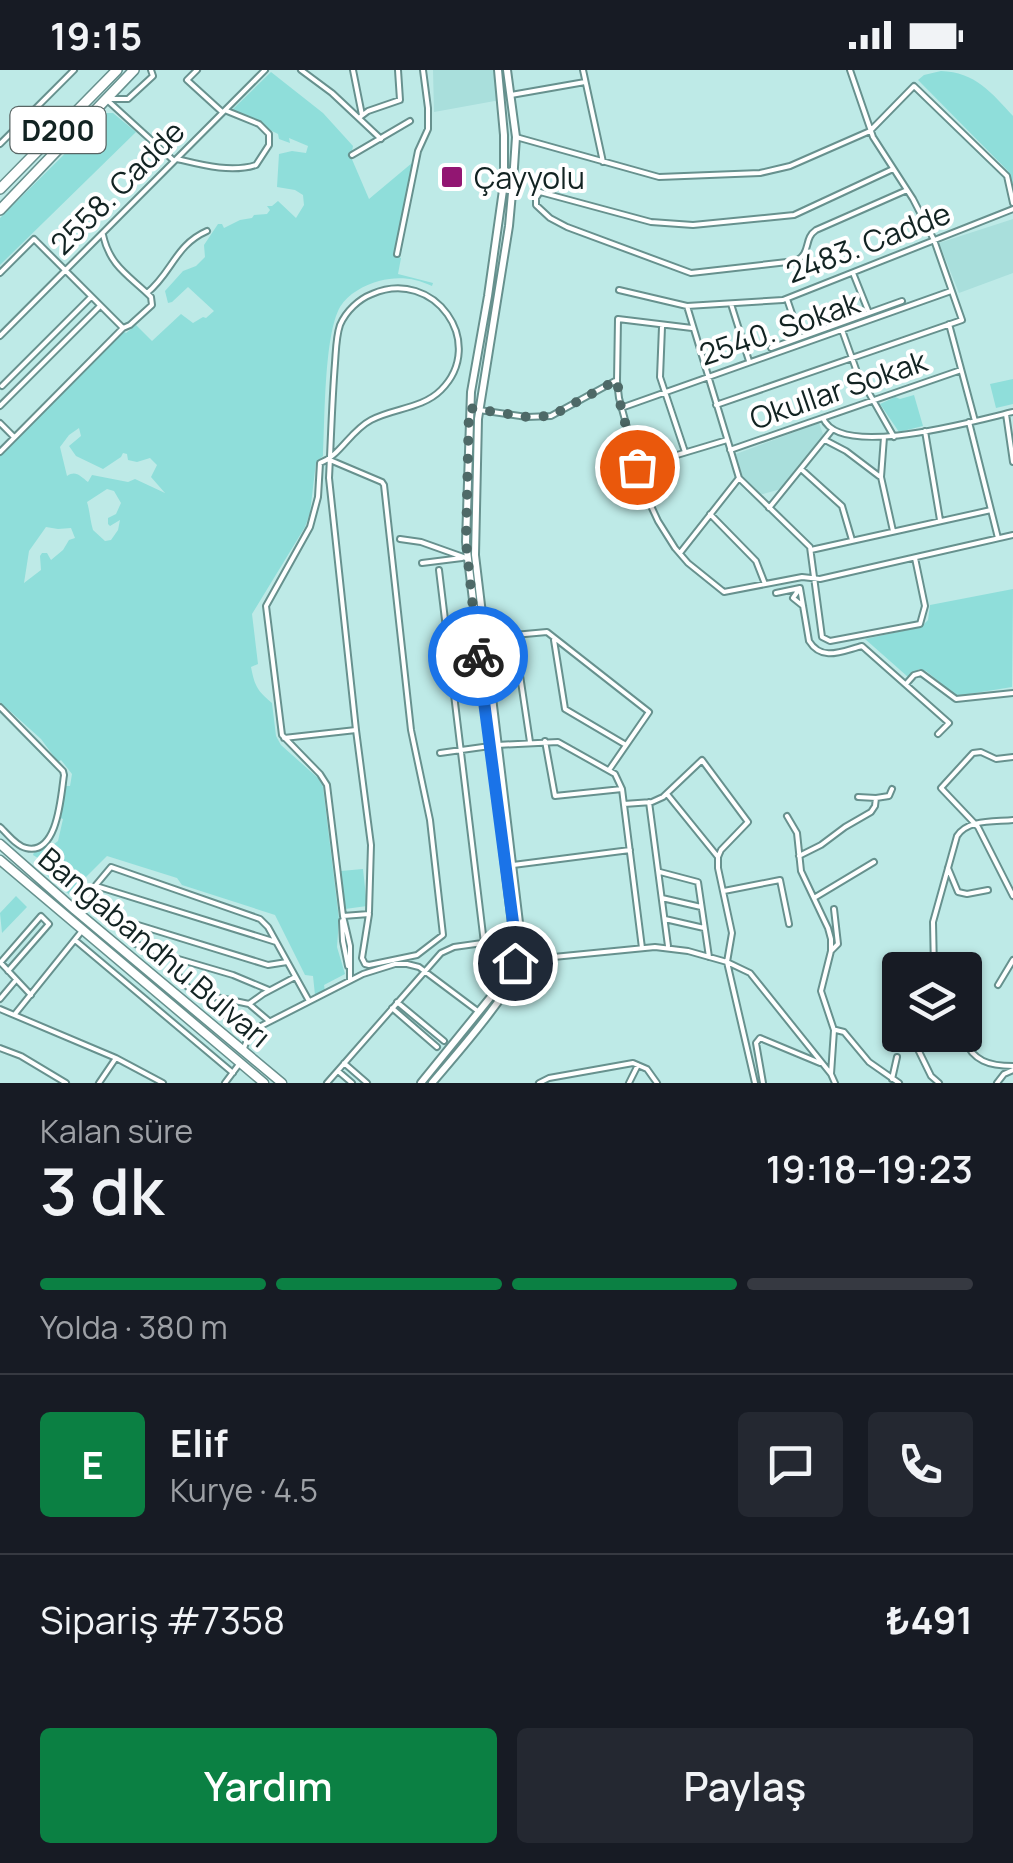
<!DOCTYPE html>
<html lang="tr">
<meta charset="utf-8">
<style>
body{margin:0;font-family:Manrope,sans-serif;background:#242831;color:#f1f3f6;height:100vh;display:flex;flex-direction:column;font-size:38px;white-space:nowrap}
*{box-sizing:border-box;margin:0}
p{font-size:32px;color:#9ea1a6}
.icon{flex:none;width:55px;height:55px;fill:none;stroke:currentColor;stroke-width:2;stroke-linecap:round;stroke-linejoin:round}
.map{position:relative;height:1013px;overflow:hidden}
.sheet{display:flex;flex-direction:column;background:#171b24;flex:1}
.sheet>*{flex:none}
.buttons{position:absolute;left:882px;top:882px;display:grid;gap:20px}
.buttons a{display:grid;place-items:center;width:100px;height:100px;border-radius:10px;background:#171b24;box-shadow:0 2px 8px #0004;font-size:50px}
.pin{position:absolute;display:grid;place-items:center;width:85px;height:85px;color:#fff;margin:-42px;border:5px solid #fff;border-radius:50%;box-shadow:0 2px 10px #0007}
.courier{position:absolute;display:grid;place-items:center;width:100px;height:100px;margin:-50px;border:8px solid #1a73e8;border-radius:50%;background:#fff;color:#222;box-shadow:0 2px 12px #0007}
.summary em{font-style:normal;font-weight:600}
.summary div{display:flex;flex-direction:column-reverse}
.summary{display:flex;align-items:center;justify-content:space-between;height:170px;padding:0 40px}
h1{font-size:65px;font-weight:600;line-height:75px}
.bar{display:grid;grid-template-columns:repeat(4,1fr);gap:15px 10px;align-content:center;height:120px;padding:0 40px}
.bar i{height:12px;border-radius:8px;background:#363941}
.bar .on{background:#0b8043}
.bar p{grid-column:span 4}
.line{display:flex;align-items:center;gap:25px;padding:0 40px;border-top:2px solid #363941}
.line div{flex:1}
.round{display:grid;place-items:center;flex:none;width:105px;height:105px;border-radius:10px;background:#242831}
.button{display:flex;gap:20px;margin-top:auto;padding:20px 40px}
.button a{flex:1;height:115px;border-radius:10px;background:#0b8043;color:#fff;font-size:40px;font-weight:600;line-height:115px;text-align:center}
.button a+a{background:#242831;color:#f1f3f6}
.status{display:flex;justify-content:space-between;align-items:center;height:70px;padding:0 50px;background:#171b24;direction:ltr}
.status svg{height:28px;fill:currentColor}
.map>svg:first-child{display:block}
</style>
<div class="status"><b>19:15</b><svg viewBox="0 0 49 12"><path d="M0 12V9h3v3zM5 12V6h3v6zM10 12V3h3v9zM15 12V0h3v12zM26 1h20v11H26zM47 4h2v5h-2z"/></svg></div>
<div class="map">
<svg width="1013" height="1013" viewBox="0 0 1013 1013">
<rect width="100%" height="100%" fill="#beeae7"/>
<path fill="#a9dfdc" d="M433,0H496L500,30L434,42Z
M1013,149V203L959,223L939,173Z
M819,353L824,367L781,419L759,425L744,411L736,384Z"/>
<path fill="#8fdeda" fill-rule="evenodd" d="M941,1C975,2 992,23 1013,46V116L1008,101L918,10L924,5Z
M271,2L323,43L353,76L351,87L369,129L412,93L394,185L401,188L398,204L433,213L432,216C415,208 398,206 379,211C364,215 348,224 340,237C324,265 325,350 323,386L316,392L310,443L305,457L252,544L258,594L251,597C255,617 257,620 272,633L276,666L281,675L319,709L323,717L339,849L337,877L345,904L324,915L325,921L315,925L313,906L305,905L275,845L182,815L177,808L107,786L74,819L76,822L72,827L36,796L41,790L33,785L34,782L48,776L49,778L58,771L63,749L60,748L66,716H70L72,704L61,690L58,692L41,669L0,632V386L123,261L126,263L136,255L152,271L181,244L193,253L203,247L206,248L214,241L188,217L172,232L168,233L165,221L183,201L196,196L205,187L204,175L218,154H222L224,158L240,150L252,148L254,145L267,144L270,140L267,136H272L278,131L296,148L304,135L303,125L295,120L277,117L279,84L292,81L306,83L308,76L289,68L290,73L279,69L278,64L231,41ZM79,358L81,366L69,376L76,386L103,399L121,387L123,383L127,384L128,390L137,392L150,388L157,395L151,407L165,423L135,409L128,412L92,405L88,412C80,406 76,400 67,406L60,377L69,365ZM107,419L114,421L121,433L116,444L108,448V454L110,456L120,450L118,460L111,470L105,471L93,460C90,450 90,442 87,432ZM46,457L58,459L71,458L75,468L69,470L63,480L51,490L47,483H42L40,486L41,500L24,513L29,481Z
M106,43H113L136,62L0,195V148Z
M1013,309V334L996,338L990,314Z
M914,325L923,356L899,362L880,334L895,327L900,329Z
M1013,519L1012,617L957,626L926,601L919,599L908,607L865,569L921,557L928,550L930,535Z
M363,799L367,836L345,839L341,801Z
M16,826L27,837L2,863L0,843Z"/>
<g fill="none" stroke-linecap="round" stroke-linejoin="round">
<g stroke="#67918e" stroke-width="8">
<path id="street" d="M197,0L187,10L221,41
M301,0L332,23L381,69
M353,0L362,45
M583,0L603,92
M511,25L585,12
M106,29L173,90
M111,29H128L153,6L151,0
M360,47L368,41L400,30L398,0
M516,67L659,107L760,103L790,96L870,61L914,16L1007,106L1013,133
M0,74L74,0
M352,85L410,51
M177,89C202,95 231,103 256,95L269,75V64L259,54L227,41
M893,99L794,145L693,155L651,152L540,122L536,128V135L550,148L567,157L691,203L796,191C812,182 803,169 816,160L907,120
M397,184L418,81L428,59V38L423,0
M0,203L34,169L123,258
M853,203L869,243
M619,220L687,236L783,230L1013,139
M147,223C172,203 175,175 207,161
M787,229L800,267
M731,234L749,291
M687,236L739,408L810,477L822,567L830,571L920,554L925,536L915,488
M949,254L975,351
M662,257L660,307L685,382
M692,258L618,249L617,311L619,328L645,423L658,451L675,478L688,493L724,522L802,507L820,509L1013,465
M842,260L857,302L894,367
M0,266L265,0
M771,278L902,231
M2,316L91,227
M716,335L962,250L934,170L913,129L873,67L850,0
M0,336L99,237
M621,338L951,221
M479,340L527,347L551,346L615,311
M1006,344L1013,392
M823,348C840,390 978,350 1013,342
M969,352L998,468
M0,353L14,367
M925,361L940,450
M884,367L881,407L893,461
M825,370L846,381L879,406
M730,380L961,300
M0,382L123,258L130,255L152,235L151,227C130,206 110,197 103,165
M330,390L382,412L384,415L411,660L430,750L443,865L417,885L369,895L365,894L362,888L369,844L343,846L327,715L320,704L282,665L266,536L310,457L318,427L320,393C340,386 350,361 371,350C393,338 422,339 441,320C488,273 434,197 372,224C359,229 346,241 340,255C336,267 336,280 335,293C332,331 331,369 329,408L356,660
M637,397L727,370
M801,399L842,436L852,470
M769,438L832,360
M710,444L756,491L765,514
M400,469L421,472L466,488
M811,480L991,440
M680,483L739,408
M422,493L462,488
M439,500L484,873
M800,518L809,571C822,592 842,581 862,576L949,653L938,664
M776,523L800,518L793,528L803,536
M554,570L565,639L626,675
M906,614L914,605L921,603L956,629L1013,623
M0,637L63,701L64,705C61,725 58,786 26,778C16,776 7,763 0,757
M284,668L356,660L371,775L369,842
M545,671L555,726L622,719
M530,672L514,565L547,562L649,642L609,700
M497,675L558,672L615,704L622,719L642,878
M440,683L490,676
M1013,687L996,689L981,682L973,683L941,718L978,757L1013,826
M667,724L718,787
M858,727L876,728
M649,732L668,876
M624,734L652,732L663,727L702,690L748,752L721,780L718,787V798L732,863L727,892L750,903L831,1004
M787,746L797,763L801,801L828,858L831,869V881L821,921L834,960L831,1004L835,1013
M799,786L821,775L845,757L871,742L875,736L876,728L889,726L892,719
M513,795L630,780
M948,798L958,822L967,824L988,820
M660,802L698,812L709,887
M96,816L276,872
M724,821L780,810L789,854
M662,828L701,837
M814,828L874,792
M86,830L95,841L125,851L268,895L287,892
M75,840L111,797L260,849L268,857L309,931
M343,846L350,876V910
M665,849L704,858
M125,851L133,873L174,888C179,916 185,918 211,926L212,932L248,967
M342,851L343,871L348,896
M75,870L233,1003
M831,881L838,874L834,839
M175,888L233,905L269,920
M523,890L655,877L688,881L727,892L755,1013
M0,892L31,925
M0,893L41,846L49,854L8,901
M934,900L933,852L957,766C968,749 994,752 1013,750
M998,915L1013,890
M211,926L249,934
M0,929L16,910
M397,932L444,971
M392,938L437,977
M0,939L116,988L163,1013
M15,944L81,862
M269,951L249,934L263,924L295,907
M836,960L844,962L869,992L899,1013
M911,965L931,1006L939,1013
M964,969C973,991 989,996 1013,996
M0,978L21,986L66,1013
M243,981L248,967L261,956L363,904L395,894H407L419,897L479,942
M344,993L367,1013
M338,1001L352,1013
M892,1009L897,987
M99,1013L116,988
M225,1013L240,993
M327,1013L441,883L454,877L511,869
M539,1013L549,1008L633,993L647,999L657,1013
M629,1013L638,995
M763,1013L756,973L760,968L820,993
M997,1013L1004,1004L1013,1000"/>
</g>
<g stroke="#67918e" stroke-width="10">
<path id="secondary" d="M421,1013L511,902L516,887L466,472L471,322L488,226L504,113V65L498,0
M432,1013C453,988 519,914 523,886L475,485L478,349L509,156L513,112L516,67L507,0"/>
</g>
<g stroke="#67918e" stroke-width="11">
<path id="primary" d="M0,774L75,840L282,1013
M0,790L264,1013"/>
</g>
<g stroke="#67918e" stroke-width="12">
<path id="highway" d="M0,119L117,0
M0,140L134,0"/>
</g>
<use href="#street" stroke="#fff" stroke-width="4"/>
<use href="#secondary" stroke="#fff" stroke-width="6"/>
<use href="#primary" stroke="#fff" stroke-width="8"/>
<use href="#highway" stroke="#fff" stroke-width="9"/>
</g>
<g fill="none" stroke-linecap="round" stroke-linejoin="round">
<path stroke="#4e6967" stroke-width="10" stroke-dasharray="0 18" d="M478,586L466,472L469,338L527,347L551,346L617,310L621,338L637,397"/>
<path stroke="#1a73e8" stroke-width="12" d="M478,586L516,875L515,893"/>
</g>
<rect fill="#921672" stroke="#fff" stroke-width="4" x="440" y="95" width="24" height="24" rx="5"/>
<g text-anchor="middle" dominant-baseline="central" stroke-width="8" stroke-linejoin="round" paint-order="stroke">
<rect fill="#fff" stroke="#596564" stroke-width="2.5" x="10.5" y="37" width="95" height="46" rx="8"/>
<g font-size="28" font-weight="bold" fill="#122322">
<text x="58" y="60">D200</text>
</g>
<g font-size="30" fill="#122322" stroke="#fff" text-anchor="start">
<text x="474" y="107">Çayyolu</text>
</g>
<g font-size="30" fill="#122322" stroke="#fff">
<text transform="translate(117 117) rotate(-45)">2558. Cadde</text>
<text transform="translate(868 172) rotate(-21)">2483. Cadde</text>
<text transform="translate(779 258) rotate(-19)">2540. Sokak</text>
<text transform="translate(838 319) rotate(-19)">Okullar Sokak</text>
<text transform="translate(155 877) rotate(40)">Bangabandhu Bulvarı</text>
</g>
</g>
</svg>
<div class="buttons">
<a><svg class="icon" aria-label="layers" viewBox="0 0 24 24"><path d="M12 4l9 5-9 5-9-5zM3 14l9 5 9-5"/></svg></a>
</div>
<div class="pin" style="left:637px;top:397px;background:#ea580c"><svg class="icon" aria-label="bag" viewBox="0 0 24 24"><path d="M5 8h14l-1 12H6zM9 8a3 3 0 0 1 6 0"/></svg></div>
<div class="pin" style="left:515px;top:893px;background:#1f2937"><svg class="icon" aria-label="home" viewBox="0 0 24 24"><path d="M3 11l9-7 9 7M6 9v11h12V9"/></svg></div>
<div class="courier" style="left:478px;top:586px"><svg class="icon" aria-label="bike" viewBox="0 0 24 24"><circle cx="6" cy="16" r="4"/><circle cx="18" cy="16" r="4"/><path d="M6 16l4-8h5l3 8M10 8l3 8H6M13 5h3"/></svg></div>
</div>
<section class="sheet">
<div class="summary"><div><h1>3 dk</h1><p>Kalan süre</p></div><em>19:18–19:23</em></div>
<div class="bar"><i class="on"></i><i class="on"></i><i class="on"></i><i></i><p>Yolda · 380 m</p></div>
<div class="line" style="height:180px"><b class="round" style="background:#0b8043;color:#fff">E</b><div><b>Elif</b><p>Kurye · 4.5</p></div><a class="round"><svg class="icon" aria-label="chat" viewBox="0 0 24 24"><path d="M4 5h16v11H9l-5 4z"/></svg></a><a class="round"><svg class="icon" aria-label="phone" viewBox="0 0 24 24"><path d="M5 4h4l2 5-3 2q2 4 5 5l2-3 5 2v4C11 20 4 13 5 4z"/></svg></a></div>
<div class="line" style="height:130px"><div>Sipariş #7358</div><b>₺491</b></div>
<div class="button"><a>Yardım</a><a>Paylaş</a></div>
</section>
